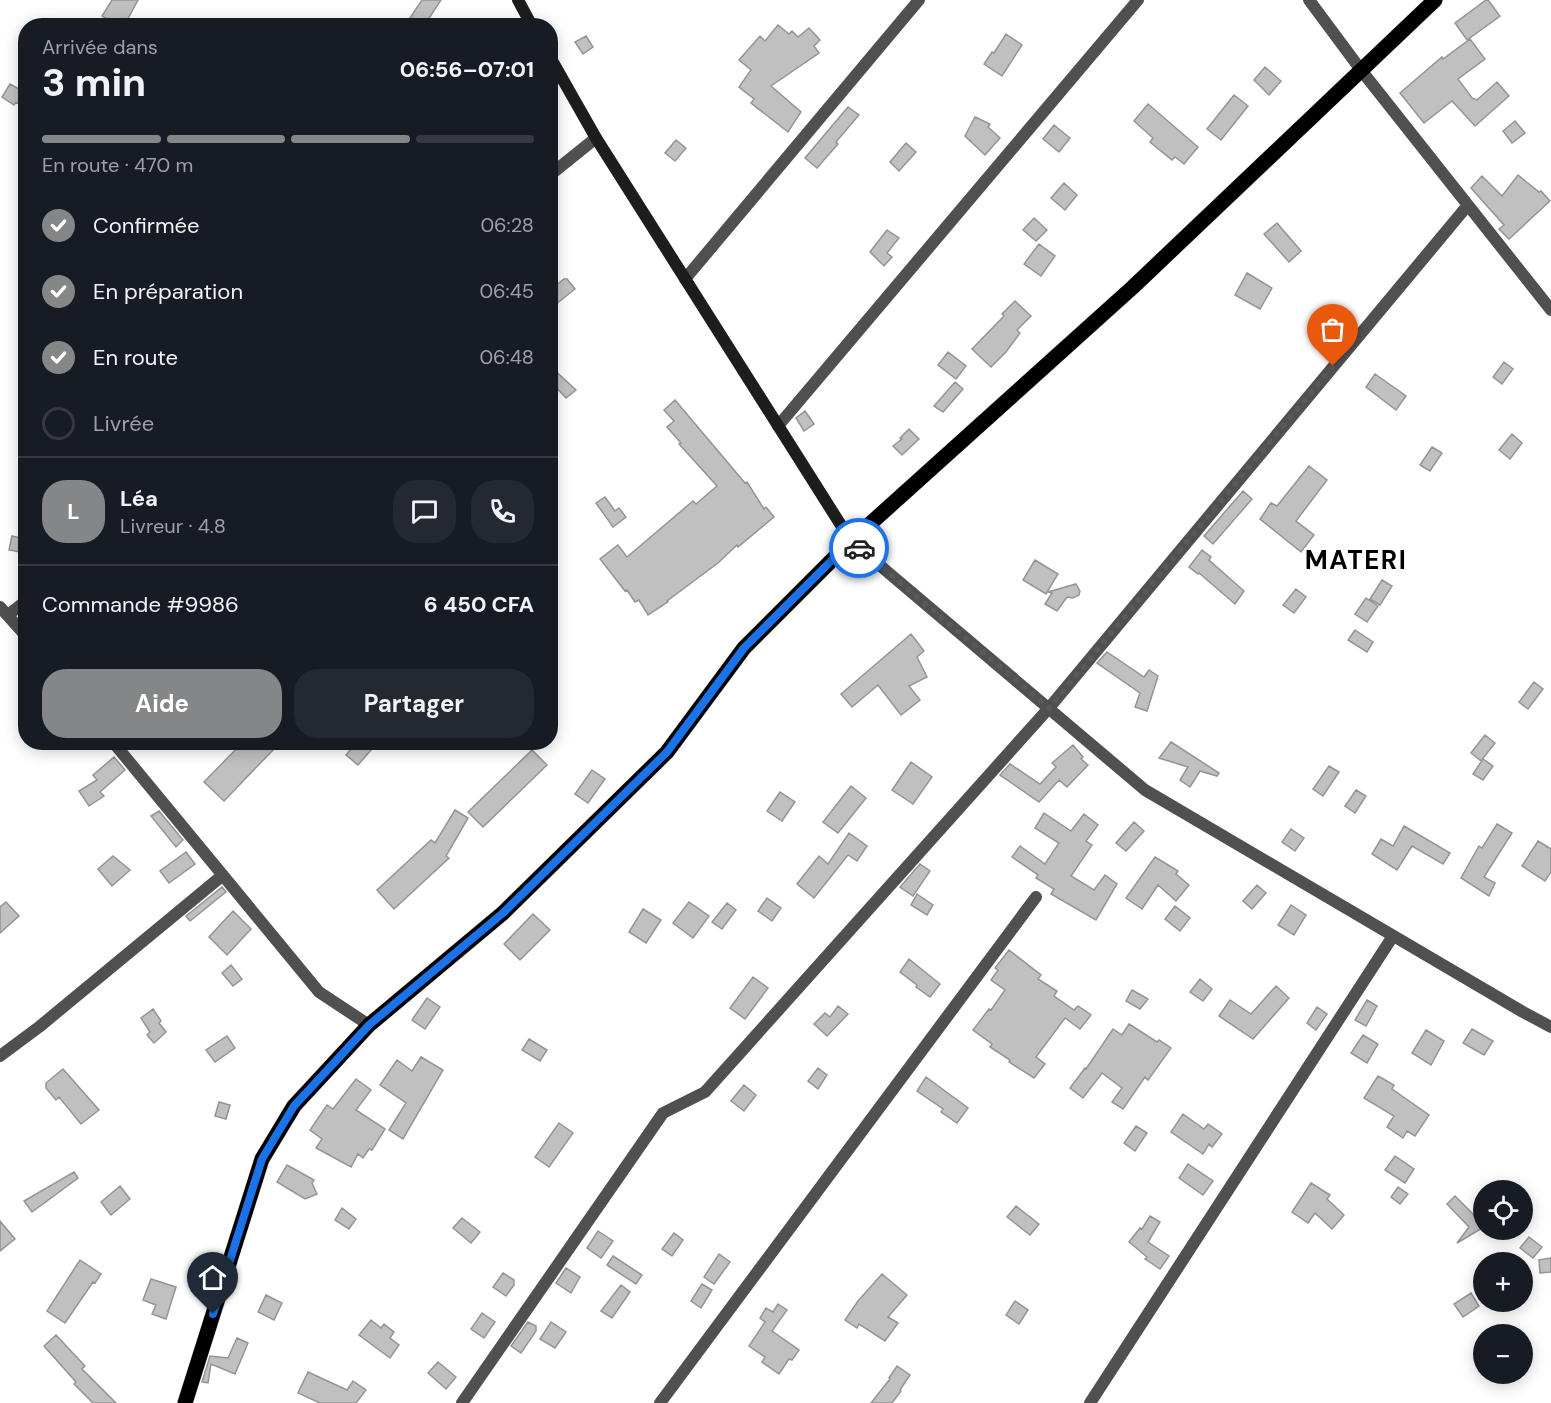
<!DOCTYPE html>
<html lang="fr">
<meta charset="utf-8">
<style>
body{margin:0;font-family:"DM Sans",sans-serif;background:#242831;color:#f1f3f6;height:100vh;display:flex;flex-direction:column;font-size:22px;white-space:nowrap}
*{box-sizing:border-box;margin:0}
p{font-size:20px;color:#9ea1a6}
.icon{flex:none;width:33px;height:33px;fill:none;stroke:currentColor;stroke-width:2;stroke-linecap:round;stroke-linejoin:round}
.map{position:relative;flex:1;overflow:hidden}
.sheet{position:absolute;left:18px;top:18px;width:540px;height:732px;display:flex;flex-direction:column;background:#171b24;border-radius:24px;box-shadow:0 3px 15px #0003}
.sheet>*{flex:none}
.fabs{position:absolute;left:1473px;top:1180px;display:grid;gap:12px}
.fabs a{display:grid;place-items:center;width:60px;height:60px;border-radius:50%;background:#171b24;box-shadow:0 3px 15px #0003;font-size:30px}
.pin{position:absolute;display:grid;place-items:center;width:51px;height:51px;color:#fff;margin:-62px -26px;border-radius:50% 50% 50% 0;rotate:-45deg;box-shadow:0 0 6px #0007}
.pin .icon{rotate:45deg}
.courier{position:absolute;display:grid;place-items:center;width:60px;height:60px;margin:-30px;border:4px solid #1a73e8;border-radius:50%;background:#fff;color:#222;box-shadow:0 2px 8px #0007}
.overview em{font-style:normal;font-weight:700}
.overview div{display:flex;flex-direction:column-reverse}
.overview{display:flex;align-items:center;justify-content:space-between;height:102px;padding:0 24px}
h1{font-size:39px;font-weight:700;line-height:45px}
.bar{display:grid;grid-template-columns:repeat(4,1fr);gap:9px 6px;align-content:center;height:72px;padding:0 24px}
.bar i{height:8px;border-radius:4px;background:#363941}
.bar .active{background:#858687}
.bar p{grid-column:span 4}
.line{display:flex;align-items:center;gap:15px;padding:0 24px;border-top:2px solid #363941}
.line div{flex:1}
.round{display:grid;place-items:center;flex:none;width:63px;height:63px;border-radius:24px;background:#242831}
ol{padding:0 24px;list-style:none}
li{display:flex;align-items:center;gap:18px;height:66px}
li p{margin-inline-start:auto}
li .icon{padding:6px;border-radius:50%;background:#858687;color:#fff;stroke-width:4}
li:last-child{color:#9ea1a6}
li i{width:33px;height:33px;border:3px solid #363941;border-radius:50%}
.action{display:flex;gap:12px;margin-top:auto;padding:12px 24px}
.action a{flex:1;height:69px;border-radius:24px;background:#858687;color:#fff;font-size:24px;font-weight:700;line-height:69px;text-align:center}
.action a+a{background:#242831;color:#f1f3f6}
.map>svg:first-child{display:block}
</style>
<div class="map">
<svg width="1551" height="1403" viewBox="0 0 1551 1403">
<rect width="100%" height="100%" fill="#fff"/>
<path fill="#c0c0c0" stroke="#949494" stroke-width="1.5" d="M112,0H138L124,26H119L102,16Z
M422,0H441L424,26L410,18Z
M1486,0H1488L1500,16L1467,40L1455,23Z
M778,25L789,34L792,31L798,37L809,28L820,40L814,46L819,53L771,86L801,112L788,132L751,103L754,99L739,87L751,70L739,60L760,36L765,41Z
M1006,34L1022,45L1002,76L984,64L992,52L994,53Z
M586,36L593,47L583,54L575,42Z
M1470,39L1485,59L1458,79L1472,98L1477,100L1497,82L1509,96L1475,126L1452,101L1424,123L1400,93L1442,57L1443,59Z
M1265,67L1281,81L1269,95L1254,80Z
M10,84L26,93V110L16,102L14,105L2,97Z
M1234,95L1248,106L1221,140L1207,129Z
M1148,104L1198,147L1184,164L1175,157L1172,160L1150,142L1153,138L1134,121Z
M848,107L859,115L836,142L838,144L817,168L805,158Z
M975,117L990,124L988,127L1000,138L985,155L965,136Z
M1515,121L1525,133L1512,143L1503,131Z
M1054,125L1070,138L1059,152L1043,139Z
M676,140L686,148L675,161L665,153Z
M906,143L916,152L899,171L890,162Z
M1518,175L1539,192L1541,191L1550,201L1509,239L1499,229L1504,225L1471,188L1482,176L1502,196Z
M1064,183L1077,195L1065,210L1051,198Z
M1034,218L1047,230L1036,241L1023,230Z
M1277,223L1301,251L1289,262L1264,234Z
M887,230L899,238L887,253L892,257L884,266L870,252Z
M1039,244L1055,256L1041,276L1024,264Z
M1247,273L1272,288L1260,309L1235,295Z
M564,279H567L575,289L550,309V290Z
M1015,301L1031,316L1017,330L1020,333L1006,352L991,367L972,349L1004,316L1002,314Z
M948,352L966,366L956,379L938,365Z
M1504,362L1513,369L1502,384L1493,377Z
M550,366L576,390L566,398L550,381Z
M1375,374L1406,396L1396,410L1366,387Z
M955,382L963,389L943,412L934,406Z
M675,400L745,483L747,482L764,509L766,507L774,517L738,547L737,545L718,563L667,601L668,602L648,615L639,600L635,602L627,590L625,591L600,559L618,545L627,557L693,501L696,504L717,486L679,444L681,443L667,427L674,421L664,410Z
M805,411L814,424L804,431L796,418Z
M909,429L919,439L902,455L893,446L902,439L900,438Z
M1512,434L1522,443L1510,459L1499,450Z
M1432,447L1442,453L1430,471L1420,465Z
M1309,466L1327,480L1296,521L1314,535L1301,552L1260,519L1271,503L1277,506Z
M1243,491L1252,499L1213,544L1204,536Z
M605,497L615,511L619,508L626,517L613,527L596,503Z
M12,536L26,539V553L9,550Z
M1202,550L1211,557L1209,560L1244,591L1235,604L1199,573L1198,574L1189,567Z
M1035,560L1058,574L1046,594L1023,580Z
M1382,580L1392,586L1380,605L1370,599Z
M1076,584L1080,591L1079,595L1073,598L1067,597L1057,611L1045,604L1052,593L1048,592Z
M1296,589L1306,597L1294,613L1283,605Z
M1366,598L1378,606L1367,622L1355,614Z
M1355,630L1373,642L1367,652L1348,640Z
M911,634L924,651L917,657L927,677L909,686L920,700L901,715L878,685L852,707L841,694Z
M1107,652L1144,677L1149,670L1158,676L1147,711L1135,707L1140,693L1097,663Z
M1534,682L1543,689L1528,709L1519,702Z
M1485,735L1495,743L1481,761L1471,753Z
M243,742H266L273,750L224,801L204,782Z
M357,742H378L358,765L346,755Z
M1171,742L1219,773L1217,776L1200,771L1190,787L1180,780L1188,767L1159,758Z
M1073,745L1083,757L1081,759L1088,765L1067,787L1059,780L1039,802L1000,775L1010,764L1040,784L1056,767L1052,763Z
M532,750L547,765L483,827L468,812Z
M114,757L125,770L100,792L104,796L89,806L79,791L97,780L93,775Z
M1483,759L1493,766L1483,780L1473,774Z
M911,762L932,777L913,804L892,790Z
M1329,766L1339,772L1323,796L1313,789Z
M592,770L605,779L588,803L575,794Z
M851,786L866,798L838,833L823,822Z
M1356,790L1366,796L1355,813L1345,806Z
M780,792L795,802L782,821L767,811Z
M455,810L468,818L446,856L449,858L394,909L377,890L431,840L435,843Z
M159,811L183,840L176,847L151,816Z
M1044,813L1071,831L1084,814L1098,825L1086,841L1092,845L1071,876L1094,890L1105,875L1117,884L1096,920L1051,894L1054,889L1036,878L1038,875L1012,857L1020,846L1045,864L1059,843L1035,828Z
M1134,822L1144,831L1126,851L1116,843Z
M1497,824L1512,833L1484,877L1495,883L1489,896L1461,878L1479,846L1482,848Z
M1404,826L1450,853L1443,864L1412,846L1397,870L1372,854L1381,839L1393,846Z
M1291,829L1304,838L1295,851L1282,842Z
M849,833L867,846L857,861L848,855L814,898L797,884L819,856L828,864Z
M1538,841L1551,849V872L1545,881L1522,866Z
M186,852L195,864L169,883L160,871Z
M113,856L130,870L112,886L98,869Z
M1155,857L1178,871L1176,874L1189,885L1176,901L1158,885L1142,909L1126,898Z
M920,864L930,871L913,896L900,887Z
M1257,885L1266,893L1252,909L1243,901Z
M222,887L226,892L190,921L186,916Z
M917,894L933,905L927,915L911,905Z
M767,898L781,908L772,921L758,911Z
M6,902L19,916L0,933V907Z
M689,902L709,916L693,938L673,923Z
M727,903L736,910L722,929L712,922Z
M1291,905L1306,915L1294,935L1278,925Z
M1175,906L1190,918L1180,931L1165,919Z
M643,909L661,920L646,943L629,932Z
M233,911L251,929L227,955L209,937Z
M533,914L550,930L520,960L504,944Z
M1009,950L1041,975L1038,979L1057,991L1054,996L1074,1010L1078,1006L1091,1015L1080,1029L1065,1018L1036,1057L1045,1064L1034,1078L1009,1062L1010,1060L990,1047L992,1044L973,1030L989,1009L991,1010L1005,990L991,980L998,970L995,968Z
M909,959L940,984L930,997L916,987L917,985L900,972Z
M231,965L242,979L233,986L222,973Z
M753,977L768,988L745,1019L730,1008Z
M1200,979L1212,989L1203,1001L1190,992Z
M1276,986L1289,998L1253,1039L1219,1016L1230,1000L1251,1014Z
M1132,990L1148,999L1140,1009L1126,1001Z
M427,998L440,1007L425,1029L412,1020Z
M1367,1000L1377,1006L1366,1026L1355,1020Z
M838,1006L848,1014L827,1036L814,1024L825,1013L830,1017Z
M1317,1007L1327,1014L1316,1030L1307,1023Z
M153,1009L161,1021L159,1023L166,1032L154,1043L147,1035L150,1032L141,1018Z
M1129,1024L1157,1042L1159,1040L1171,1048L1148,1080L1145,1077L1123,1109L1112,1102L1122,1088L1102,1073L1083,1098L1070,1088L1085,1068L1086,1069L1113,1029L1122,1035Z
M1472,1029L1493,1041L1484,1055L1463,1043Z
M1426,1030L1444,1041L1431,1065L1412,1053Z
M1363,1035L1378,1044L1367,1063L1351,1053Z
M227,1036L235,1048L215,1062L206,1050Z
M529,1039L547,1050L540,1061L522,1050Z
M421,1057L443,1070L403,1139L389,1130L406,1103L380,1085L397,1060L412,1071Z
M818,1068L827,1075L818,1089L808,1081Z
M63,1069L99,1110L81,1124L59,1097L56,1100L46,1088V1083Z
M1378,1076L1394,1085L1392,1089L1429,1115L1415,1136L1407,1131L1403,1138L1387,1127L1394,1116L1364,1098Z
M926,1077L968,1108L957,1123L941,1112L943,1109L917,1091Z
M356,1079L371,1090L356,1110L385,1129L372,1150L369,1149L363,1158L358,1154L351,1167L316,1148L322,1139L310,1130L327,1105L333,1109Z
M744,1085L756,1095L744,1111L731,1101Z
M219,1102L230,1105L226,1119L215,1116Z
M1183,1114L1204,1129L1208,1124L1222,1134L1212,1147L1209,1144L1203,1154L1171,1132Z
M559,1123L573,1133L549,1167L535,1157Z
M1136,1126L1147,1133L1135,1151L1124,1143Z
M1395,1156L1414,1169L1405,1183L1385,1170Z
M1188,1164L1213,1181L1203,1195L1179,1178Z
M287,1165L314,1180L312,1183L317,1194L305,1199L277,1182Z
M74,1172L78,1178L32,1212L24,1201Z
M1311,1183L1330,1195L1327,1199L1344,1215L1332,1229L1315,1213L1308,1223L1292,1212Z
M120,1186L130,1199L111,1215L101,1202Z
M1398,1187L1408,1194L1400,1204L1391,1197Z
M1455,1196L1476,1217L1484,1206V1227L1457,1243L1469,1227L1447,1204Z
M1016,1206L1039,1224L1030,1235L1007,1217Z
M342,1208L356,1219L349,1229L335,1220Z
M1150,1216L1160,1222L1148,1242L1169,1256L1160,1269L1145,1259L1147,1257L1129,1242L1140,1228L1142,1229Z
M462,1218L480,1232L471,1243L453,1228Z
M0,1221L15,1239L0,1251Z
M598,1231L613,1241L601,1258L587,1248Z
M674,1233L683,1240L672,1256L662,1249Z
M1529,1237L1542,1247L1533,1258L1520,1248Z
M719,1254L730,1262L714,1284L704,1277Z
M613,1256L642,1275L636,1284L607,1265Z
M1551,1258V1272L1540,1273L1539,1260Z
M80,1260L101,1274L95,1283L93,1282L65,1323L47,1311Z
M566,1268L580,1277L571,1293L556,1283Z
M503,1273L514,1280V1285L506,1296L493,1287Z
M882,1274L907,1295L888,1317L898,1323L885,1341L859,1324L857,1328L845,1320L858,1301Z
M151,1279L176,1287L166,1319L152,1314L156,1305L143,1300Z
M702,1284L712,1290L701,1308L691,1301Z
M621,1285L630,1292L612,1318L601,1311Z
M1471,1293L1479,1306L1463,1317L1454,1304Z
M266,1295L282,1303L274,1320L258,1312Z
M1015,1301L1028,1310L1019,1324L1006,1315Z
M778,1304L787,1310L772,1331L799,1350L792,1360L789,1359L779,1374L762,1362L765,1357L749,1346L765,1322L760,1318L766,1308L773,1312Z
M482,1313L495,1322L484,1338L471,1329Z
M371,1320L381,1328L384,1324L394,1332L390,1338L399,1345L390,1358L359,1335Z
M528,1322L536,1326V1331L521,1353L511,1346Z
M551,1322L566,1332L555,1348L540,1339Z
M56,1335L85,1366L82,1369L116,1403H93L74,1384L76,1382L44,1346Z
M237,1338L248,1343L235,1374L211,1364L208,1383L202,1382L210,1356L228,1358Z
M438,1362L456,1377L446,1389L428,1373Z
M897,1366L910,1375L900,1390L901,1391L892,1403H871L890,1379L889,1378Z
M308,1372L347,1390L353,1381L366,1390L356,1403H320L298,1393Z"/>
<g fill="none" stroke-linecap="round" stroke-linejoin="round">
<g stroke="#dbdbdb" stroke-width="16">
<path id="primary" d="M185,1403L262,1159L294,1106L369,1025L503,913L667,752L744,648L851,541L1133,287L1435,0"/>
</g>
<path stroke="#505050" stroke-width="12" d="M1309,0L1361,70L1551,310
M550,175L596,138
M685,279L919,0
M778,426L1138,0
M851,541L1145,790L1523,1012L1551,1027
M0,607L26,636
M8,615L26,601
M113,742L319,992L369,1025
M0,1056L39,1027L223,875
M462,1403L663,1113L705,1092L1049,708L1468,205
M660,1403L1036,897
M1090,1403L1393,936"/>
<path stroke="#1d1d1d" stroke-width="12" d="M518,0L532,26
M550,57L596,138L851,541"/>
<use href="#primary" stroke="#000" stroke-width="15"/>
</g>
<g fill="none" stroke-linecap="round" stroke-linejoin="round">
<path stroke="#595959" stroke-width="6" stroke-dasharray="0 10.8" d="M859,548L1049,708L1333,366"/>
<path stroke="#1a73e8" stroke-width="8" d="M213,1314L262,1159L294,1106L369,1025L503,913L667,752L744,648L851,541L859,548"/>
</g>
<g text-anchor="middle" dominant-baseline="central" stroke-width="5" stroke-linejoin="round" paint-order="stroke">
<g font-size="26" font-weight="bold" letter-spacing="1.5" fill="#000" stroke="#fff">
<text x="1356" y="560">MATERI</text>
</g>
</g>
</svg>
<div class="fabs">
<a><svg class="icon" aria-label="locate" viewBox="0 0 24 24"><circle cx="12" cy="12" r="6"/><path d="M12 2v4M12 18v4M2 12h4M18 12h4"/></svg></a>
<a>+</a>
<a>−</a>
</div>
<div class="pin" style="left:1333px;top:366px;background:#ea580c"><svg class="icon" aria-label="bag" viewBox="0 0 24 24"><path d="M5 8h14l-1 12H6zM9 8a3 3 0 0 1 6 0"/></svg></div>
<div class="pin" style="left:213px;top:1314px;background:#1f2937"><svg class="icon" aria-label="home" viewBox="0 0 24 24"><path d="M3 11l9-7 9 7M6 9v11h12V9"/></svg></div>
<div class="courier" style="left:859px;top:548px"><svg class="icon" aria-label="car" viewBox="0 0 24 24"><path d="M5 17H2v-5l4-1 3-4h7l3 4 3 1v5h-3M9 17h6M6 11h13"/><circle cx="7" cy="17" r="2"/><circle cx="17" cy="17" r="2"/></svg></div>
<section class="sheet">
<div class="overview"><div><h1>3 min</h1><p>Arrivée dans</p></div><em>06:56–07:01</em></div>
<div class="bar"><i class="active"></i><i class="active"></i><i class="active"></i><i></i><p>En route · 470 m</p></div>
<ol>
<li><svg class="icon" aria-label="check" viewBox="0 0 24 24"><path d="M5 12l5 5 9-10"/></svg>Confirmée<p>06:28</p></li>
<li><svg class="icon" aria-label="check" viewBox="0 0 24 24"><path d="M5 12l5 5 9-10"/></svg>En préparation<p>06:45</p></li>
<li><svg class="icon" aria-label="check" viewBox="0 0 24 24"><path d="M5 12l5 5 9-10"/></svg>En route<p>06:48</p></li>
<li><i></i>Livrée</li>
</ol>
<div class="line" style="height:108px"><b class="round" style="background:#858687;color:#fff">L</b><div><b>Léa</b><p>Livreur · 4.8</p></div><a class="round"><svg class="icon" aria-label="chat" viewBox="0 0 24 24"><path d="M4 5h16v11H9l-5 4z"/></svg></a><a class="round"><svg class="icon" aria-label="phone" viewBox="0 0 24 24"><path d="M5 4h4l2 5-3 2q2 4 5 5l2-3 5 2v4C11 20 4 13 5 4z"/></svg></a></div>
<div class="line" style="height:78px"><div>Commande #9986</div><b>6 450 CFA</b></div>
<div class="action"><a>Aide</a><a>Partager</a></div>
</section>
</div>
